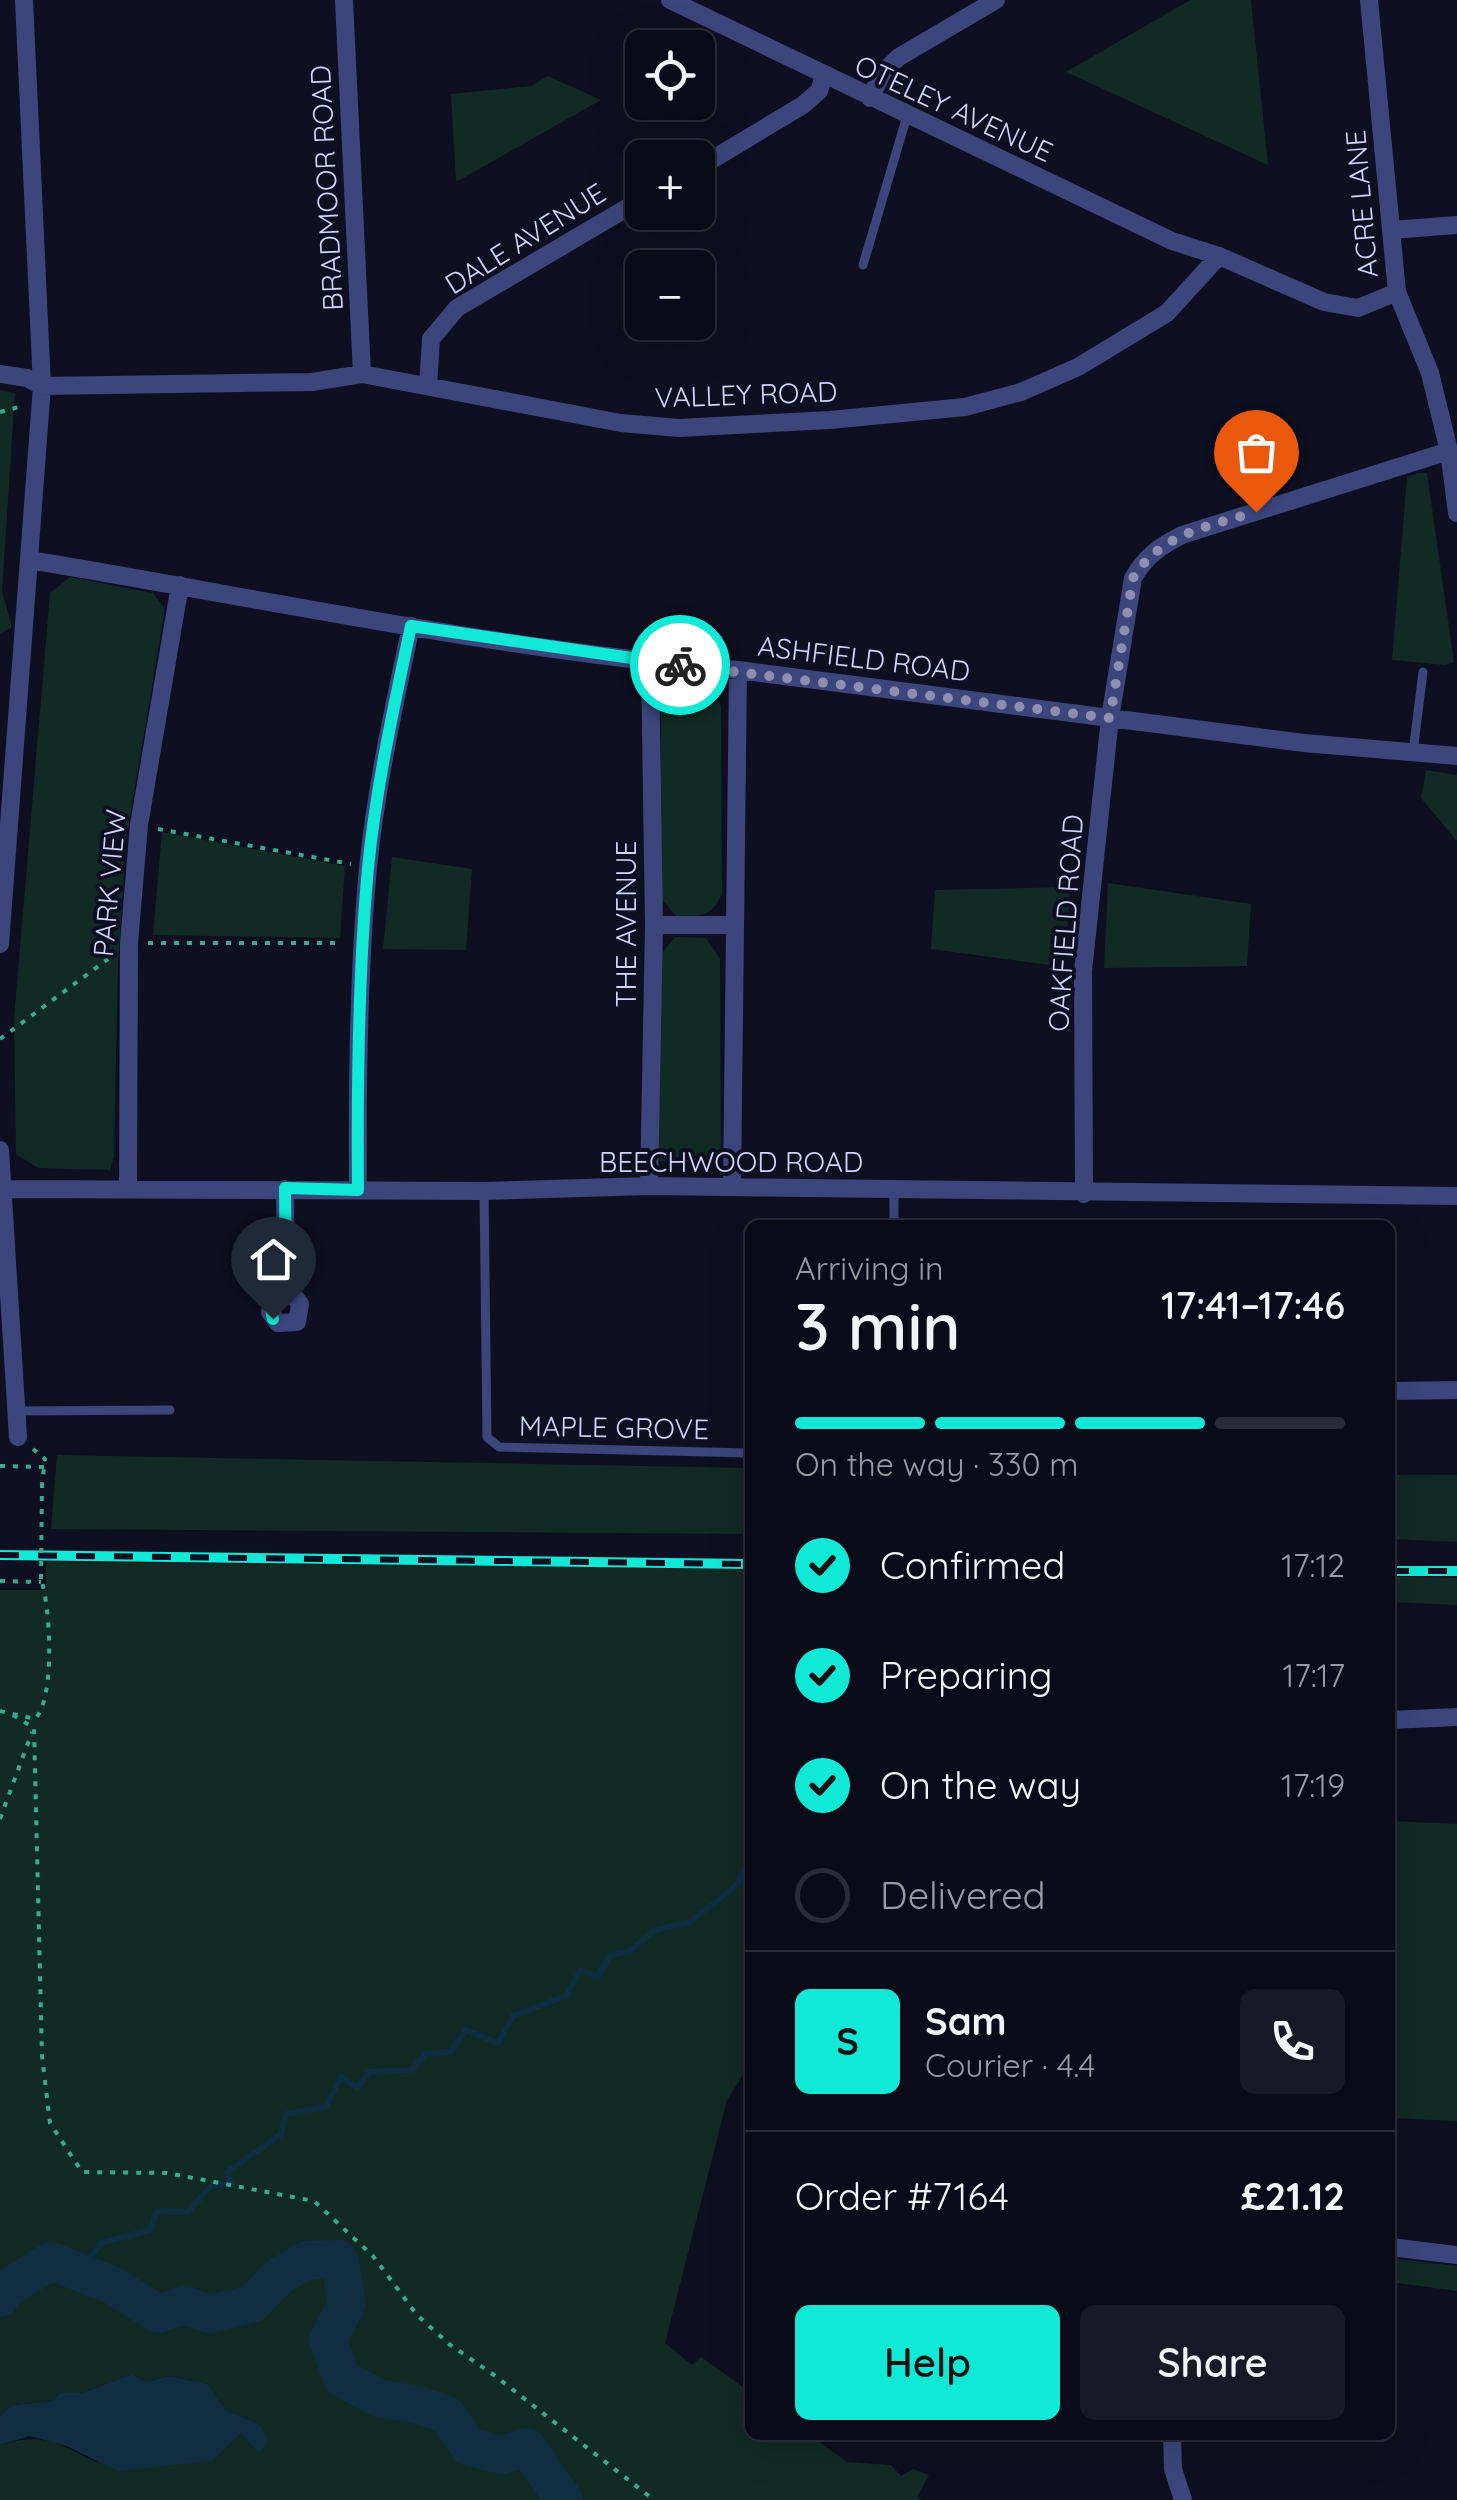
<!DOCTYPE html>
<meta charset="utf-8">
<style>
body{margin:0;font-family:Quicksand,sans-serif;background:#181925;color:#f1f3f6;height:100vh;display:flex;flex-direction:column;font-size:38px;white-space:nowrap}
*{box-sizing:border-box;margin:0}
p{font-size:32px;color:#999ba2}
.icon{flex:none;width:55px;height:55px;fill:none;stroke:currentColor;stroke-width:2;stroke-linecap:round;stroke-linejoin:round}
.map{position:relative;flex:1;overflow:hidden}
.panel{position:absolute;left:745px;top:1220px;width:650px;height:1220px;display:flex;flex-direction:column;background:#0a0b18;border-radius:15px;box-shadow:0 10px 40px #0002,0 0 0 2px #2a2b37}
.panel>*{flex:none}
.controls{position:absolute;left:625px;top:30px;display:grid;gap:20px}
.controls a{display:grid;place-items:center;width:90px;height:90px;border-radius:15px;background:#0a0b18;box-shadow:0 10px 40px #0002,0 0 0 2px #2a2b37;font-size:50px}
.pin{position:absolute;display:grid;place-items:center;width:85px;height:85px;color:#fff;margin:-102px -42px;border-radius:50% 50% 50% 0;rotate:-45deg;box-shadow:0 0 10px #0007}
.pin .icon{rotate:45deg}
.courier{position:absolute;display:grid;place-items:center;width:100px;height:100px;margin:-50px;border:8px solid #0fe9d5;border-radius:50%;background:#fff;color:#222;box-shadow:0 2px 12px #0007}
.overview em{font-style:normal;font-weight:600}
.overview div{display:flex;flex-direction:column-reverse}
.overview{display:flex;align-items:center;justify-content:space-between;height:170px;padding:0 50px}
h1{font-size:65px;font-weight:600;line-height:75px}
.bar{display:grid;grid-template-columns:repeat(4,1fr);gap:15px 10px;align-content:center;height:120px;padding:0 50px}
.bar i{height:12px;border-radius:8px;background:#2a2b37}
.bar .active{background:#0fe9d5}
.bar p{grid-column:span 4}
.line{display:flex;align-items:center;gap:25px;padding:0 50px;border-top:2px solid #2a2b37}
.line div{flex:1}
.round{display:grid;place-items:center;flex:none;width:105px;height:105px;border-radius:15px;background:#181925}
ol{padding:0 50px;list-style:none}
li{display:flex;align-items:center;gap:30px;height:110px}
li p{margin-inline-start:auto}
li .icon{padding:10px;border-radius:50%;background:#0fe9d5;color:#111;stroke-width:4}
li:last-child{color:#999ba2}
li i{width:55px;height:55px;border:5px solid #2a2b37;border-radius:50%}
.action{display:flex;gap:20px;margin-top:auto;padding:20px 50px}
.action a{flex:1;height:115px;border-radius:15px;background:#0fe9d5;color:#111;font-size:40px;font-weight:600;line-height:115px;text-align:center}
.action a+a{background:#181925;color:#f1f3f6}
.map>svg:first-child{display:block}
</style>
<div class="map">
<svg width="1457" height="2500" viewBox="0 0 1457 2500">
<rect width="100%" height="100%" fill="#0e0f20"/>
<path fill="#122a24" d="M1190,0H1251L1268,165L1066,72Z
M548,76L601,100L456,182L451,94L531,86Z
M0,390L15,393L2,591L12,627L0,634Z
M1418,473H1427L1454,662L1445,665L1392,660L1407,477Z
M70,577L153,593L165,609L126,840L118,965L114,1156L110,1170L38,1168L16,1154L14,1019L50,593Z
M667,686L712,690L721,706L722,894C710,919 702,915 676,916L660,897L661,694Z
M1426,770L1457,775V841L1421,798Z
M162,832L345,866L340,938L153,935Z
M392,857L472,869L466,950L383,949Z
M1108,883L1251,904L1247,966L1104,968Z
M1070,887L1065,967L931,949L935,890Z
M675,937L706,938L720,959L721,1153L716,1161H660L656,1154L660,955Z
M57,1455L750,1468V1534L51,1529Z
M1390,1475H1457V1542L1390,1539Z
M46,1562L750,1569V2064L727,2100L665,2343L692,2365L701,2357L750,2392V2435H810L847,2462L891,2465L901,2476L913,2469L929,2475L917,2497L921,2500H0V2445C42,2432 57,2442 95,2462L241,2433L261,2425L226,2410L208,2384L169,2376L146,2382L132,2374L82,2393H59L53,2401L13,2405L0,2415V1590H46Z
M1390,1577L1457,1578V1605L1390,1602Z
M1390,1821L1457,1824V2121L1390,2118Z
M1390,2258L1457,2266V2291L1390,2282Z"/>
<path fill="#102d42" d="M132,2374L146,2382L169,2376L208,2384L226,2410L261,2425L268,2442L259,2453L241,2433L212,2461L118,2471L66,2446L30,2436L0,2445V2415L13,2405L53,2401L59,2393H82Z"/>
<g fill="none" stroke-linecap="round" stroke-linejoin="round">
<path stroke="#102d42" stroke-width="6" d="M80,2273L101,2243L150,2230L157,2211L188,2212L212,2185L232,2184L227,2172L281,2134L286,2114L326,2107L341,2077L357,2088L369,2072L411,2070L427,2053L451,2052L466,2030L498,2043L513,2016L566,1996L580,1971L598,1976L610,1955L630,1951L655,1930L690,1922L738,1884L750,1856"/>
<path stroke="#102d42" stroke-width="38" d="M0,2298L6,2289L51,2261L114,2286L158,2314L184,2305L209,2314L252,2304L278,2277L307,2260L339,2259L347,2303L328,2340L342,2378L378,2398L418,2405L447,2415L469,2447L502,2455L527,2447L564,2500"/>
<path stroke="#36ab8d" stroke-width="4" stroke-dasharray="5 8" stroke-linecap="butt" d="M0,412L19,407
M158,829L351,864
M148,943H343
M0,1039L108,959
M33,1449L45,1459L42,1484
M0,1466L44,1467
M0,1581L41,1582
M0,1711L35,1719C56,1697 50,1605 41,1579
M13,1715L34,1728L42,2056L50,2123L82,2172L167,2173L314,2201L373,2256L417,2315L449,2344L494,2375L654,2500
M0,1819L32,1732"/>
<path stroke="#3c467c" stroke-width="9" d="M863,265L907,116
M1413,752L1423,672
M484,1191L487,1437L499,1447L750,1453
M894,1225V1189
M17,1411L170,1410"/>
<path stroke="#3c467c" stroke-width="18" d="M344,0L362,374
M670,0L1172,241L1219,256
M1369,0L1397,292L1430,373L1449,451L1457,513
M870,98L883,72L899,57L996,0
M698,168L803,105L819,91L824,76
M1391,230L1457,225
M0,374L27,378L42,386L312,382L362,374L621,423L679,428L830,420L965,407L1021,392L1078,367L1167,313L1219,256L1324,302L1358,308L1397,292
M428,386L431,339L457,308L642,199
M30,560C265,599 500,650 738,670L1304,743L1457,756
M654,925H733
M0,944L42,386L24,0
M0,1150L18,1437
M649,1186L654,925L650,663
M732,1187L738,670
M0,1189L484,1191L649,1186L1457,1196
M128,1189L129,943L139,825L180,585
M285,1189L286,1286L300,1304L297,1322L278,1323L270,1312L274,1298L286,1286
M358,1190C357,1083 358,975 368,868C376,787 394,706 411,626
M1084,1194L1083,971L1110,718L1133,578C1146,556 1160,546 1182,535L1449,451
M1390,1391L1457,1390
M1390,1720L1457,1717
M1390,2247L1457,2255
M1172,2435L1173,2469L1183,2500"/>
<g stroke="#0fe9d5" stroke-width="10">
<path id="rail" d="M0,1555L750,1564
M1390,1571H1457"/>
</g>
<use href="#rail" stroke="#0e0f20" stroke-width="6" stroke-dasharray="19" stroke-linecap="butt"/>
<path stroke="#36ab8d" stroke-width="4" stroke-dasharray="5 8" stroke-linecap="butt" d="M41,1579L42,1484"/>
</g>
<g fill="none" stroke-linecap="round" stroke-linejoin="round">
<path stroke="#8c8faf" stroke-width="10" stroke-dasharray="0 18" d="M680,665L1110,718L1133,578C1160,534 1209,526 1256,512"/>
<path stroke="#0fe9d5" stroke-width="12" d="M273,1319C268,1304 275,1297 286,1286L285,1188L358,1190C357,1083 358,975 368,868C376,787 394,706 411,626L680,665"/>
</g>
<g text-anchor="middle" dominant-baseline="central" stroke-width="8" stroke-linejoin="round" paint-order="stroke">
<g font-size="28" fill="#d0d4fc" stroke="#0e0f20">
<text transform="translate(954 108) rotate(25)">OTELEY AVENUE</text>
<text transform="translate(326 188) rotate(-93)">BRADMOOR ROAD</text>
<text transform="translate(1361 204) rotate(-95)">ACRE LANE</text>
<text transform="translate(525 238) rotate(-32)">DALE AVENUE</text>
<text transform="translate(746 394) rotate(-2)">VALLEY ROAD</text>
<text transform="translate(864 658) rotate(7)">ASHFIELD ROAD</text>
<text transform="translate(109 883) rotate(-85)">PARK VIEW</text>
<text transform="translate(1065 923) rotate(-86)">OAKFIELD ROAD</text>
<text transform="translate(625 924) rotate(-90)">THE AVENUE</text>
<text x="731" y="1161">BEECHWOOD ROAD</text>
<text transform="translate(614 1427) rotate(1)">MAPLE GROVE</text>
</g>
</g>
</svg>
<div class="controls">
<a><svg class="icon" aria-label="locate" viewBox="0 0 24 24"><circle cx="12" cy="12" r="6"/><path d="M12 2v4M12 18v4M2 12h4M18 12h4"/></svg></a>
<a>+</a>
<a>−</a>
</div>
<div class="pin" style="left:1256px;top:512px;background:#ea580c"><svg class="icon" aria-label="bag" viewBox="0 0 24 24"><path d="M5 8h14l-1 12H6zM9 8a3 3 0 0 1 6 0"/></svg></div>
<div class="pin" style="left:273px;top:1319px;background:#1f2937"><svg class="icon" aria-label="home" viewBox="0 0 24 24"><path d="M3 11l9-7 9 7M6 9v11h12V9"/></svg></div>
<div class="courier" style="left:680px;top:665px"><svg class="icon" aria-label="bike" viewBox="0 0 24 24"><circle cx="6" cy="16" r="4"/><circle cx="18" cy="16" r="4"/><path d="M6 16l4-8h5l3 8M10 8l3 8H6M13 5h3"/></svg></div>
<section class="panel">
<div class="overview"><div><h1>3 min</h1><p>Arriving in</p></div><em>17:41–17:46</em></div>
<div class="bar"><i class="active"></i><i class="active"></i><i class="active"></i><i></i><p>On the way · 330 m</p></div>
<ol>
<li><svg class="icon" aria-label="check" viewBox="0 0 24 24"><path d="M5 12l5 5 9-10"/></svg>Confirmed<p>17:12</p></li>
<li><svg class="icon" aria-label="check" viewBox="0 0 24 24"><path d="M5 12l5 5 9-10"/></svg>Preparing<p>17:17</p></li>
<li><svg class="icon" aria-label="check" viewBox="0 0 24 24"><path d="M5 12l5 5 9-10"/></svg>On the way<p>17:19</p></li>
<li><i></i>Delivered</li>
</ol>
<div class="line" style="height:180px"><b class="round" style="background:#0fe9d5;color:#111">S</b><div><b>Sam</b><p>Courier · 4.4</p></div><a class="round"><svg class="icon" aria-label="phone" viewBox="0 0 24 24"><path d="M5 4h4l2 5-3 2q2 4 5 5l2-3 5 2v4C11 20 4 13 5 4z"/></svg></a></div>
<div class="line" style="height:130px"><div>Order #7164</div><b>£21.12</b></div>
<div class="action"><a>Help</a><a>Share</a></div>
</section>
</div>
